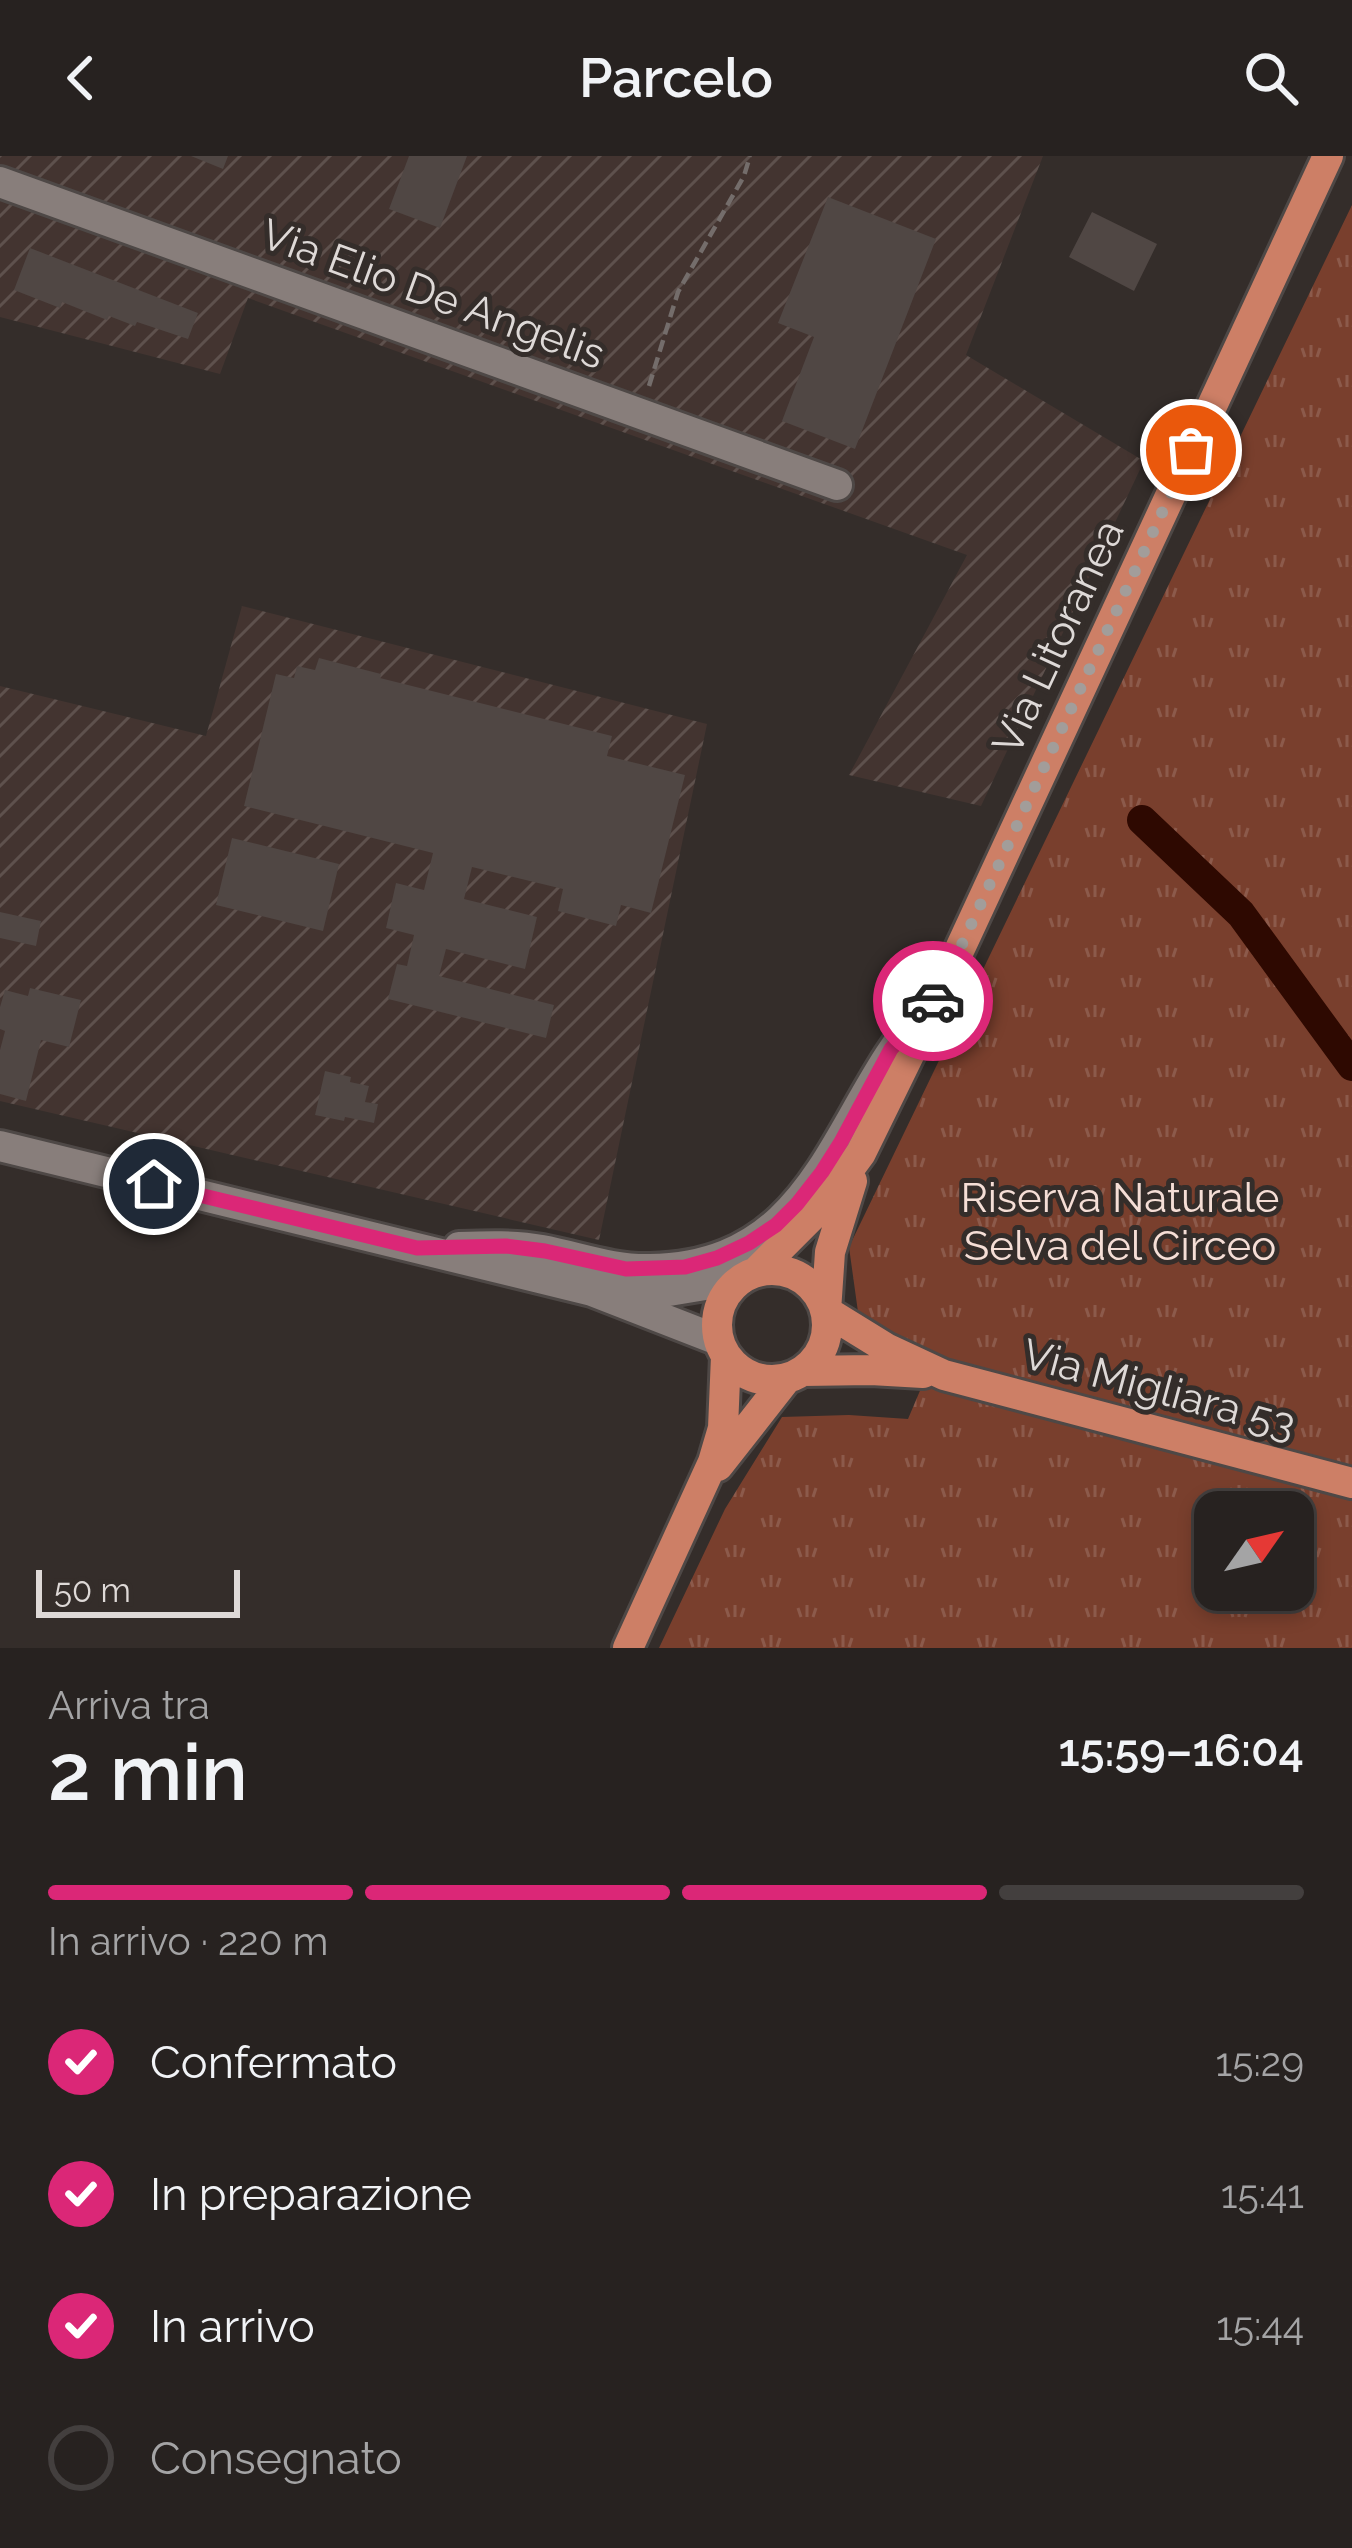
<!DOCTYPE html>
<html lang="it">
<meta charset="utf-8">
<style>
body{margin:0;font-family:Raleway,sans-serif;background:#2f2a29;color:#f1f3f6;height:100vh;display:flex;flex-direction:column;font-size:45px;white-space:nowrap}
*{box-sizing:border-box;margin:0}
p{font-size:39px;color:#a4a4a5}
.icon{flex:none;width:66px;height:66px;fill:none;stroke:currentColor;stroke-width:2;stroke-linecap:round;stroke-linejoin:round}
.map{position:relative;height:1492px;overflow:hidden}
.sheet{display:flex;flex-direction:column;background:#272220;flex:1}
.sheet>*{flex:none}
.needle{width:78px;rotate:56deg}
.buttons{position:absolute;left:1194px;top:1335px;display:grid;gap:24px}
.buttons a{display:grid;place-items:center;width:120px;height:120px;border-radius:24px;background:#272220;box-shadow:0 6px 18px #0003,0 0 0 3px #433f3e;font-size:60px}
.scale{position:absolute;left:36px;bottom:30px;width:204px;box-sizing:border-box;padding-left:12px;border:6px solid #ded9d7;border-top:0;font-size:33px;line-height:42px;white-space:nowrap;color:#ded9d7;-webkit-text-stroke:9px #342d2a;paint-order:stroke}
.pin{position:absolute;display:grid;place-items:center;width:102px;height:102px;color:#fff;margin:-51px;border:6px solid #fff;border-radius:50%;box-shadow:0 3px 12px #0007}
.courier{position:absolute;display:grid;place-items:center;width:120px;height:120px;margin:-60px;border:9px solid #db2777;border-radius:50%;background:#fff;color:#222;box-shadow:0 3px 15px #0007}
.head em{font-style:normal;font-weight:600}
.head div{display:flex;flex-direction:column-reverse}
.head{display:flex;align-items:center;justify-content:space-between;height:204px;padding:0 48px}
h1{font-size:78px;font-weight:600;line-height:90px}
.bar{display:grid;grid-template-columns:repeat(4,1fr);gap:18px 12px;align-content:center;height:144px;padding:0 48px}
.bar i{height:15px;border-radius:9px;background:#433f3e}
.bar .selected{background:#db2777}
.bar p{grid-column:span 4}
ol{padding:0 48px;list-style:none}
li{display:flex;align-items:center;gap:36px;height:132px}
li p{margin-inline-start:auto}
li .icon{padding:12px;border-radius:50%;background:#db2777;color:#fff;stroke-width:4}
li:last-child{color:#a4a4a5}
li i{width:66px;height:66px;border:6px solid #433f3e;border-radius:50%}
header{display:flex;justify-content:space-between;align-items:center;height:156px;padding:0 48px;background:#272220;font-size:54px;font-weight:600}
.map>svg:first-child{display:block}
</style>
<header><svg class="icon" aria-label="back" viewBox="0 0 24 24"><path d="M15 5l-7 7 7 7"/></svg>Parcelo<svg class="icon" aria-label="search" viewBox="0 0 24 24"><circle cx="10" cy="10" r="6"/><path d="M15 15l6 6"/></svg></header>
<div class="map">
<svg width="1352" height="1492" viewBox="0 0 1352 1492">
<defs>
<pattern id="industrial-furrows" width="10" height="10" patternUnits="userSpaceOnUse" patternTransform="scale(3)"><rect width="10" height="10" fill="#433430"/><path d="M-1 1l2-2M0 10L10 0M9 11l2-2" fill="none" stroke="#5e514d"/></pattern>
<pattern id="park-tufts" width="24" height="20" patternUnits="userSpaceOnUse" patternTransform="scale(3)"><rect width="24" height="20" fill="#793f2d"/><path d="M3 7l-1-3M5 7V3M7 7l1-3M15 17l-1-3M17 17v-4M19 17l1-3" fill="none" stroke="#8c5a4b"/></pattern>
</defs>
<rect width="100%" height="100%" fill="#342d2a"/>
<path fill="url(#industrial-furrows)" d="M0,0H1043L966,199L1144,305L981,650L849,619L967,399L248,142L220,218L0,161Z
M242,450L707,568L599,1084L0,945V530L206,580Z"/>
<path fill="url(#park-tufts)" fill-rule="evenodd" d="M1352,49V1492H659L725,1353L782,1261L849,1259L908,1263L933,1204L859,1163L849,1091ZM1215,1356H1293V1434H1215Z"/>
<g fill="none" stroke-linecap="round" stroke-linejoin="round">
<path stroke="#2e0901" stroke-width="30" d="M1142,664L1241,758L1352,910"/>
</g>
<path fill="#504744" d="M191,0H228L223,13Z
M409,0H467L440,72L389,53Z
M828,41L936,83L855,293L782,265L814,181L778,167Z
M1092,56L1157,88L1134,135L1069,101Z
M30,92L198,157L188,183L137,166L135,170L109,160L107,164L62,146L60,152L14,134Z
M319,502L381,518L380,522L612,580L607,600L685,619L651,757L621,749L616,770L558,755L563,733L472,711L464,743L537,761L525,813L446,793L439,820L554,849L546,882L388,843L397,808L407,810L414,779L386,772L396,727L424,734L433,697L244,650L276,518L294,522L297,510L315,514Z
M232,682L339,708L323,775L216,749Z
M0,756L41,765L36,790L0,782Z
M30,832L81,844L69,891L41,884L26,945L0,938V894L5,875L0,873V851L5,834L28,840Z
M325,915L351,921L350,926L369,930L365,946L378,948L374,967L345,961L344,965L315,959Z"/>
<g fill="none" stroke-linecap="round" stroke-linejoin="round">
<g stroke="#4e4846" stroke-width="36">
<path id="minor" d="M0,26L837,329
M0,990L592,1135L718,1184
M459,1091C487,1090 514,1089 542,1094C579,1101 612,1114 650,1113C824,1110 834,949 929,848
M610,1136L669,1135L741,1123"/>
</g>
<g stroke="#4e4846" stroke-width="36">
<path id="major" d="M852,1025L830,1096L826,1155L886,1192L944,1219L1352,1327
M717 1169a55 55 0 1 1 110 0a55 55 0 1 1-110 0Z
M757,1115L822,1050L861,997L938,840L1328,0
M803,1215L871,1214L923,1217
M718,1310L787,1222
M628,1492L713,1306L723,1272L726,1200"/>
</g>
<path stroke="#746d6b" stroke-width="4.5" stroke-dasharray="12 6" stroke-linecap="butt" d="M649,230L678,136L744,20L750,0"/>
<use href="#minor" stroke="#887e7b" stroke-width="30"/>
<use href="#major" stroke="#cd7f66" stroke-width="30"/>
</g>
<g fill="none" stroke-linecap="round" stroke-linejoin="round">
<path stroke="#a29d9a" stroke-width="12" stroke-dasharray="0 21.6" d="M933,845L938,840L1191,294"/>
<path stroke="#db2777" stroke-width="15" d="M154,1028L417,1092L506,1090L545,1095L626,1113L685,1111L717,1102L749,1087L776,1069L797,1048L822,1016L841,986L891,893L933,845"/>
</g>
<g text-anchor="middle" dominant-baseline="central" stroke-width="10" stroke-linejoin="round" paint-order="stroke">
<g font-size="42" fill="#ded9d7" stroke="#342d2a">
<text transform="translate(433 138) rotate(20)">Via Elio De Angelis</text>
<text transform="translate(1058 481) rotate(-65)">Via Litoranea</text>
<text transform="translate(1159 1233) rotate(15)">Via Migliara 53</text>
</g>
<g font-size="42" fill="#f5ded6" stroke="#342d2a">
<text x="1120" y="1041">Riserva Naturale<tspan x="1120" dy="48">Selva del Circeo</tspan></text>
</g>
</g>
</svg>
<div class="buttons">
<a><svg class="needle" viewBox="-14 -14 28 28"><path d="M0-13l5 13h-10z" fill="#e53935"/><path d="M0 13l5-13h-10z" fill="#a4a4a5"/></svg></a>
</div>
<div class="scale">50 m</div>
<div class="pin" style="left:1191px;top:294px;background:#ea580c"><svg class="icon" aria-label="bag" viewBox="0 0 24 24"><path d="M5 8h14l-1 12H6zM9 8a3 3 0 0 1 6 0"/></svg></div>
<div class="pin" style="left:154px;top:1028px;background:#1f2937"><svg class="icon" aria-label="home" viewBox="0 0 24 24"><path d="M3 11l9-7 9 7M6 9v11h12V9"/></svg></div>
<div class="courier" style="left:933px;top:845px"><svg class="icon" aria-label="car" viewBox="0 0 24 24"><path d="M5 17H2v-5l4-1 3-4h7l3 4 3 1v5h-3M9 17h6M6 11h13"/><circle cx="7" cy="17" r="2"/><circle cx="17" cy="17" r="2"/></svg></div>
</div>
<section class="sheet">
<div class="head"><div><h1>2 min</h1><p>Arriva tra</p></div><em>15:59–16:04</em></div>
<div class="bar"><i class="selected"></i><i class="selected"></i><i class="selected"></i><i></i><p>In arrivo · 220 m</p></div>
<ol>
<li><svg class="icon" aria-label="check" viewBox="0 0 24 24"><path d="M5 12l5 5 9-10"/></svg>Confermato<p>15:29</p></li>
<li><svg class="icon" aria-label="check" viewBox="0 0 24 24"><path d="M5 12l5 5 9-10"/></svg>In preparazione<p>15:41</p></li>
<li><svg class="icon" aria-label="check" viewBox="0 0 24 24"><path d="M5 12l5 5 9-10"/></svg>In arrivo<p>15:44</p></li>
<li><i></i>Consegnato</li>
</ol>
</section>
